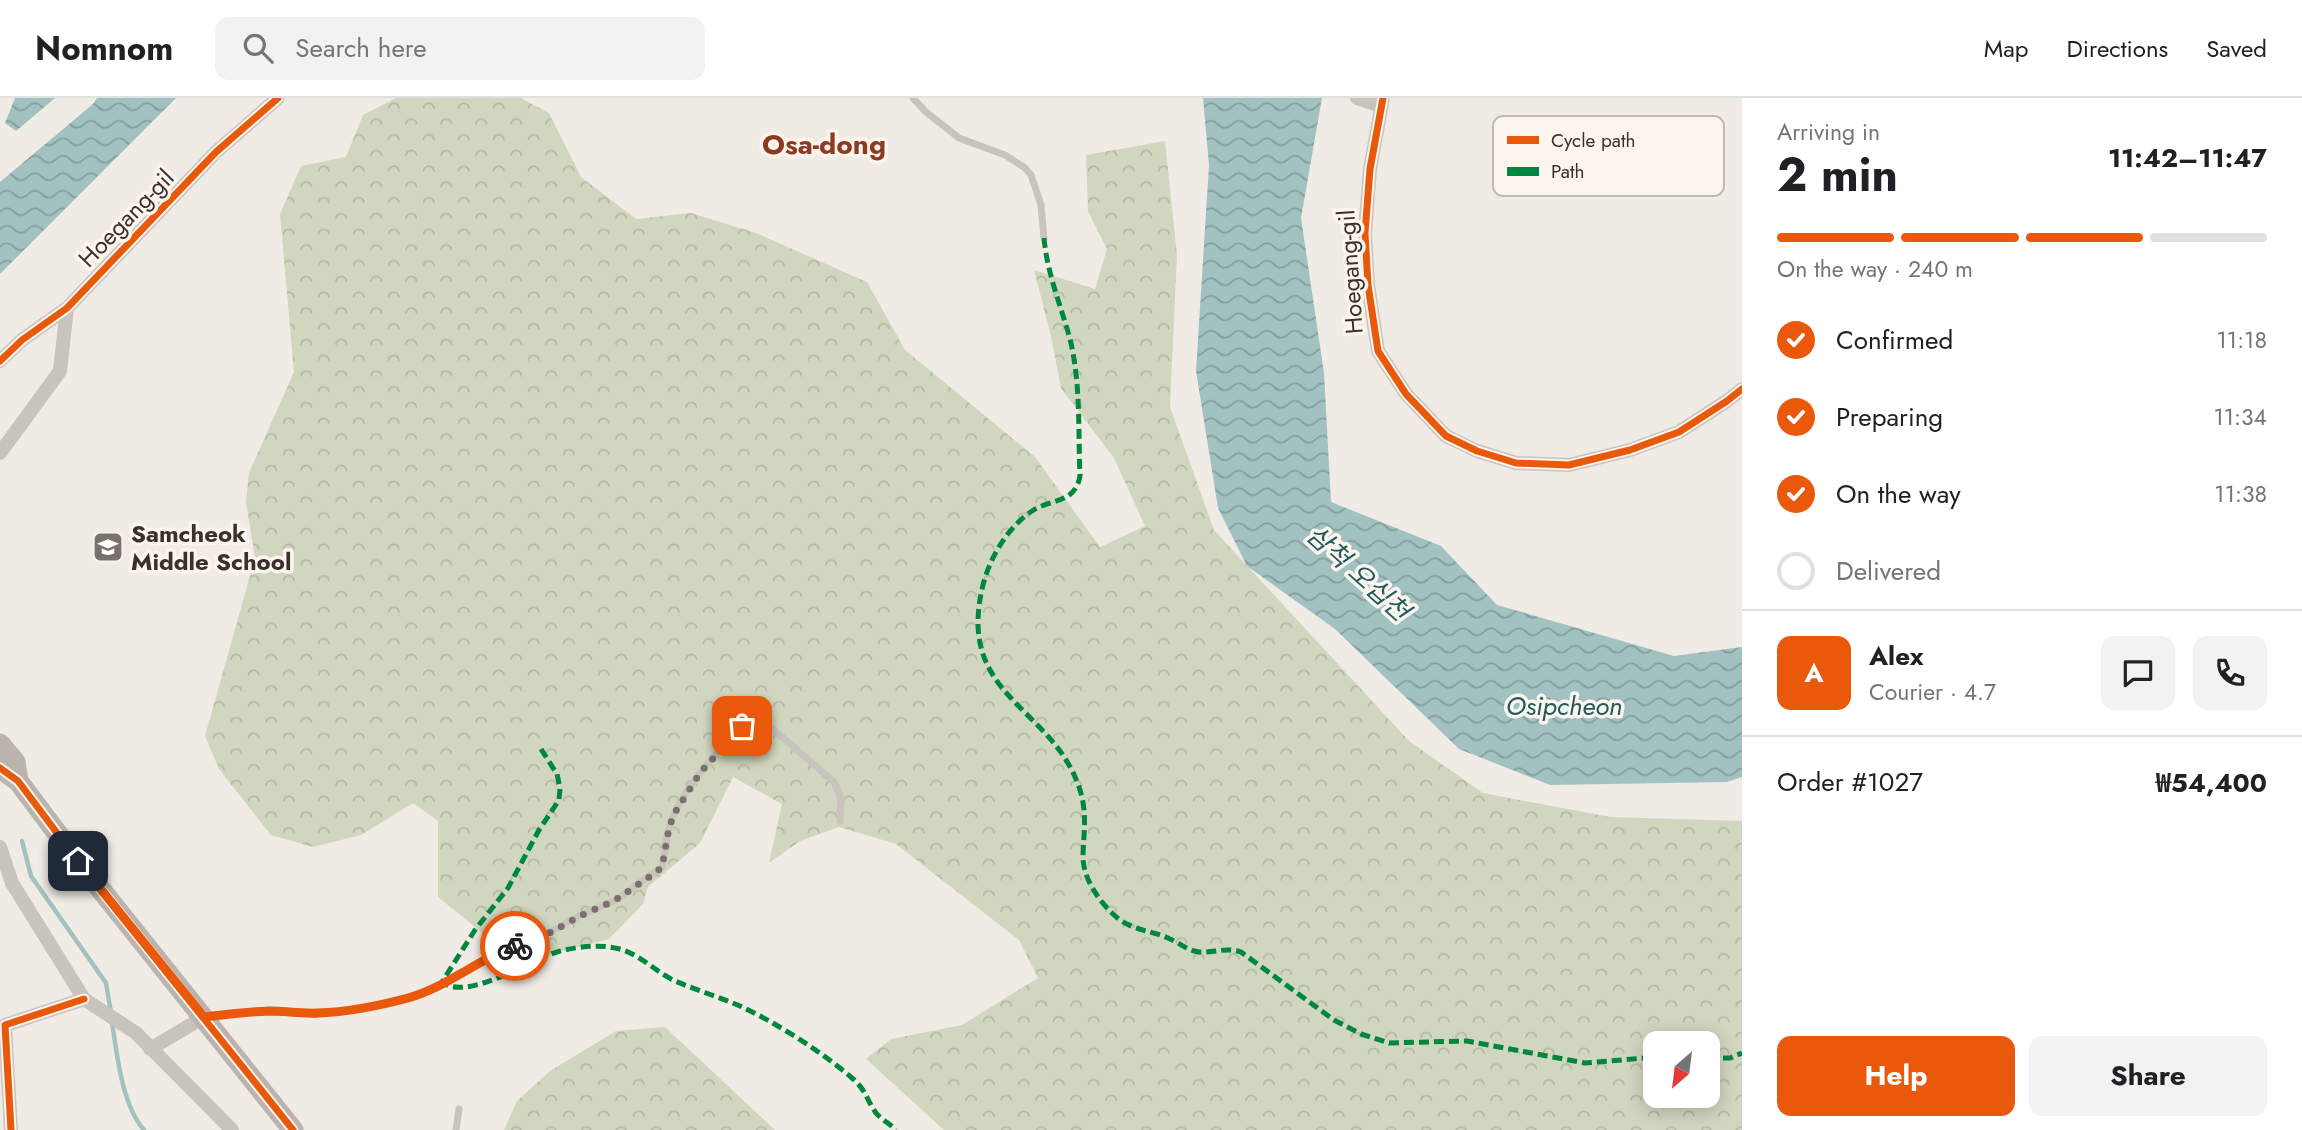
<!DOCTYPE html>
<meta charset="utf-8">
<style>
body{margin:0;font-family:Jost,"Noto Sans KR",sans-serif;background:#f2f2f2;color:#202124;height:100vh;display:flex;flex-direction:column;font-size:26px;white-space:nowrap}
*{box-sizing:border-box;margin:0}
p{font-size:23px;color:#757577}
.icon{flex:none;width:38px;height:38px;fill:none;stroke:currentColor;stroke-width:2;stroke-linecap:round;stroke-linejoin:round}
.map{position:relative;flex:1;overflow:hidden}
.details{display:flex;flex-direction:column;background:#fff;width:560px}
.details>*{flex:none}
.needle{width:46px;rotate:208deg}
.controls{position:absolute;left:1643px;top:933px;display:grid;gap:14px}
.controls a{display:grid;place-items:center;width:77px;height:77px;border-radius:14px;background:#fff;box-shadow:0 4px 18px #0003;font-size:35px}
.pin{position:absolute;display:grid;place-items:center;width:60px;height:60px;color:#fff;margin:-30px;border-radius:14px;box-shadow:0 4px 10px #0006}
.courier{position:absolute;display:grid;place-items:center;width:70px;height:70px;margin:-35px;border:5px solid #ea580c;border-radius:50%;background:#fff;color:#222;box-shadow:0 2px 9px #0007}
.headline em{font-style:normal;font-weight:700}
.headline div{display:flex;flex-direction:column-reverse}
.headline{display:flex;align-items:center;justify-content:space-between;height:119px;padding:0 35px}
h1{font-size:46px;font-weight:700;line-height:52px}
.bar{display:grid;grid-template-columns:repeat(4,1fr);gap:10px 7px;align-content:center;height:84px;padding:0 35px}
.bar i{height:9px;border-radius:5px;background:#e0e0e0}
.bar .current{background:#ea580c}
.bar p{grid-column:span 4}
.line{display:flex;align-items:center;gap:18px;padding:0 35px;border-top:2px solid #e0e0e0}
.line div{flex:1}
.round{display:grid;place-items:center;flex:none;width:74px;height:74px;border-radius:14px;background:#f2f2f2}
ol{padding:0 35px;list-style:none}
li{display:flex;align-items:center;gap:21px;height:77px}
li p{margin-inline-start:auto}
li .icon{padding:7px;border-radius:50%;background:#ea580c;color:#fff;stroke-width:4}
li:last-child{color:#757577}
li i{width:38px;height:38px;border:4px solid #e0e0e0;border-radius:50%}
.cta{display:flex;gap:14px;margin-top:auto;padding:14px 35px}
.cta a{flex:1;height:80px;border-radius:14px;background:#ea580c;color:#fff;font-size:28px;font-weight:700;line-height:80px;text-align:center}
.cta a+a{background:#f2f2f2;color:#202124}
header{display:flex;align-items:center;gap:42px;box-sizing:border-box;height:98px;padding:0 35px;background:#fff;border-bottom:2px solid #e0e0e0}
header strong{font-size:33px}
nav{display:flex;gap:38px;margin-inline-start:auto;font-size:24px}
.search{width:490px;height:63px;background:#f2f2f2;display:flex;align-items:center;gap:18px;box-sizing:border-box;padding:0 24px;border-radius:14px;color:#757577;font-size:26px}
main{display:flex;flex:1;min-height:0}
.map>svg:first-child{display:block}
</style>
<header>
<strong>Nomnom</strong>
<div class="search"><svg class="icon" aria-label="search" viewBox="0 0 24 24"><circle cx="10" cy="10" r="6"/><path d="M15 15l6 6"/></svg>Search here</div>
<nav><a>Map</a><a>Directions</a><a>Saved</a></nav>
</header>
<main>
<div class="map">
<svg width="1742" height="1032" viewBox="0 0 1742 1032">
<defs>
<pattern id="forest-crowns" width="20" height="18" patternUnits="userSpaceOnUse" patternTransform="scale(1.75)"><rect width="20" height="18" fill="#d1d6bf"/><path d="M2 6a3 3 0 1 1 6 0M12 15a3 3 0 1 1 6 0" fill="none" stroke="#b4b8a4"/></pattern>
<pattern id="water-waves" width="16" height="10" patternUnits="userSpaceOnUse" patternTransform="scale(1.75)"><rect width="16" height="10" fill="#a1c2c1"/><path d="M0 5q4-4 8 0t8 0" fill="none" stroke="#849e9d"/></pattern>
</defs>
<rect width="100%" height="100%" fill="#f0ebe5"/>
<path fill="url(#forest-crowns)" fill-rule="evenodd" d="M396,0H521L549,15L581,79L636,121L691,115L756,135L867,184L905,252L1035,359L1100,449L1145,428L1114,360L1061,290L1051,238L1034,172L1095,191L1107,151L1088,113L1086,57L1165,43L1177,157L1170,309L1214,432L1409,643L1483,695L1610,719L1742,723V1032H944L866,961L891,941L962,927L1038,880L1019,842L896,746L839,729L800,743L769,765L782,706L733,679L700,745L648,789L643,806L609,841L542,858L491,842L438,799V723L413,705L361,737L313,749L271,737L219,671L205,638L255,460L246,404L249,375L294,274L280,116L301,68L346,59L363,17ZM1656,945H1708V998H1656Z
M665,929L775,1032H504L517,1003L550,973L616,933Z"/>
<path fill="url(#water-waves)" d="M15,0H55L16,33L5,25Z
M97,0H176L0,176V84L93,6Z
M1203,0H1322L1301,120L1324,275L1331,404L1441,448L1497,507L1674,558L1742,549V679L1727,684L1550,687L1459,651L1335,531L1247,468L1218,410L1196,273L1209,67Z"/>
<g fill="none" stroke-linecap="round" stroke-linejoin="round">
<path stroke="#a1c2c1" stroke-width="4.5" d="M22,743L31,778L106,885L111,915
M112,924C117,957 122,1007 144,1032"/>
<path stroke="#c9c3be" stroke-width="7" d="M913,0L926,14L959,40L1005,57L1025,70L1031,77L1041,107L1044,140
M208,918L235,915L271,913L315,916L362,911L411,899L444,886L492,857L542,839L582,816L614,803L662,769C666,755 665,740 670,726C683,689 723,646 752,619L760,620L834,684L841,700L840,723
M456,1032L459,1011"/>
<path stroke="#c9c3be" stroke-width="14" d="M1357,0L1381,8
M1383,0L1370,71L1365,135L1368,187L1378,253L1406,296L1446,338L1477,353L1516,365L1569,367L1630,352L1679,334L1727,303L1742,291
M0,263L22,242L67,210L216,54L278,0
M0,355L60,273L67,210
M0,749L12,785L84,901L136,935L232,1032
M150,951L204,919
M11,1032L5,927L84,901"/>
<path stroke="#bab3ae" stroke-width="21" d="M0,646L15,664L18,683
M0,670L18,683L78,763L293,1032"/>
<path stroke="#00873e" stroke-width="5" stroke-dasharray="10 5" stroke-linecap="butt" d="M1044,140C1047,175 1061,208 1070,241C1081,286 1078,332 1080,378C1075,406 1052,400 1032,413C1008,429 990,459 983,487C955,600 1053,607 1080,692C1087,714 1084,733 1083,756C1082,778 1097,801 1113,816C1132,834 1149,831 1170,841C1180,845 1188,853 1199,854C1214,855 1226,849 1241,854L1334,922L1361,936L1389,945L1467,943L1585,965L1656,959
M541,651L557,676L560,690L559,702L539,732L508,790L475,832L442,884C466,904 531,862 557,854C575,849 596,846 615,850C638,854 654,873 675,883C696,892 719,899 740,908C775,924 822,954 852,980C867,993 866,1001 876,1015C881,1021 890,1026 896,1032
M1708,960H1730L1742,955"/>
<g stroke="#fbf5ee" stroke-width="11">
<path id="cycleway" d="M1383,0L1370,71L1365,135L1368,187L1378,253L1406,296L1446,338L1477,353L1516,365L1569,367L1630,352L1679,334L1727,303L1742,291
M0,263L22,242L67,210L216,54L278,0
M0,670L18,683L78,763L293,1032
M11,1032L5,927L84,901"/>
</g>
<use href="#cycleway" stroke="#e8590c" stroke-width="7"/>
</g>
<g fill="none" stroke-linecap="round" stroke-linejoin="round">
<path stroke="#7a716c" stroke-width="7" stroke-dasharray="0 12.6" d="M515,848L542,839L582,817L614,803L655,775L662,769L669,730L674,716L700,675L742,628"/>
<path stroke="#ea580c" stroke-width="9" d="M78,763L204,919C226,916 247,914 269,913C285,913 302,916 318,915C349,914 378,908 408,900C447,889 477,862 515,848"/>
</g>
<defs>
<g id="school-square" transform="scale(1.575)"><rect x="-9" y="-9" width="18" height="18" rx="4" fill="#7a716c" stroke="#fbf5ee"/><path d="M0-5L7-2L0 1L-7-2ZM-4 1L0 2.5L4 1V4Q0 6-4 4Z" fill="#fff"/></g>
</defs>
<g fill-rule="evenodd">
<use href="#school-square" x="108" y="449"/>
</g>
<g text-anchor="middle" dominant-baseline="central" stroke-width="7" stroke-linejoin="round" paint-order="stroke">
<g font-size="24" fill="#3b302b" stroke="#fbf5ee">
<text transform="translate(126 120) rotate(-46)">Hoegang-gil</text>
<text transform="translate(1350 174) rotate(-94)">Hoegang-gil</text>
</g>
<g font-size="24" font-weight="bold" fill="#3b302b" stroke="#fbf5ee" text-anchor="start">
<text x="131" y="435">Samcheok<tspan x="131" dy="28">Middle School</tspan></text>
</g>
<g font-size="26" font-style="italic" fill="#1f5a5e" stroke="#fbf5ee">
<text transform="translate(1358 475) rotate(42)">삼척 오십천</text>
<text x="1564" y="608">Osipcheon</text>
</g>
<g font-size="28" font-weight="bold" fill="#8c3b22" stroke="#fbf5ee">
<text x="824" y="46">Osa-dong</text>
</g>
</g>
<rect x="1493" y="18" width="231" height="80" rx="10" fill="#fbf5ee" stroke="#c1bab4" stroke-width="2"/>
<rect x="1507" y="38" width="32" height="8" fill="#e8590c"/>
<rect x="1507" y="69" width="32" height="9" fill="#00873e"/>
<g font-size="19" fill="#3b302b">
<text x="1551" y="49">Cycle path</text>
<text x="1551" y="80">Path</text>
</g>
</svg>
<div class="controls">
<a><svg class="needle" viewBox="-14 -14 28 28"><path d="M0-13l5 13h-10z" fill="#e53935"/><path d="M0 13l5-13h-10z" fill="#757577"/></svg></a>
</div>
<div class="pin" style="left:742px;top:628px;background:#ea580c"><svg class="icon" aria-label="bag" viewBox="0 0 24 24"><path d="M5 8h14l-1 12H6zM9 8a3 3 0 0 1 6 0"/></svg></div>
<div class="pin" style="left:78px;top:763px;background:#1f2937"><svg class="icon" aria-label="home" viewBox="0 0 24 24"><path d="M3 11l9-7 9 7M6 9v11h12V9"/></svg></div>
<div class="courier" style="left:515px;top:848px"><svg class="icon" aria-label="bike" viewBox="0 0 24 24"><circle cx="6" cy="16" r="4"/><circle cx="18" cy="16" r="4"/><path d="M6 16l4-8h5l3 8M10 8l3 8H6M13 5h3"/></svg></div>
</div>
<section class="details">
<div class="headline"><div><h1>2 min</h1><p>Arriving in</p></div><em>11:42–11:47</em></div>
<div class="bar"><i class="current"></i><i class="current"></i><i class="current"></i><i></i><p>On the way · 240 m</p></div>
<ol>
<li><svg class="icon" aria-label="check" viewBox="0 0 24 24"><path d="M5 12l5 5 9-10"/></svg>Confirmed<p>11:18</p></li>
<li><svg class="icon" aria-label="check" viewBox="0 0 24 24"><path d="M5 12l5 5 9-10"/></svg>Preparing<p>11:34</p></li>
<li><svg class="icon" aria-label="check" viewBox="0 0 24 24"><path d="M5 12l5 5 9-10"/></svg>On the way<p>11:38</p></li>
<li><i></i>Delivered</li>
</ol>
<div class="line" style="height:126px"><b class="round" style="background:#ea580c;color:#fff">A</b><div><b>Alex</b><p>Courier · 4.7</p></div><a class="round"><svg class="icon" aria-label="chat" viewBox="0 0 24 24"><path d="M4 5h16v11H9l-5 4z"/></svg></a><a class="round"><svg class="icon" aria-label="phone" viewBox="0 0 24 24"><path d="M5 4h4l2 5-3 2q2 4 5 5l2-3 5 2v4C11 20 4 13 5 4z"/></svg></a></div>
<div class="line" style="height:91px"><div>Order #1027</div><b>₩54,400</b></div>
<div class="cta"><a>Help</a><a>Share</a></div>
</section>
</main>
